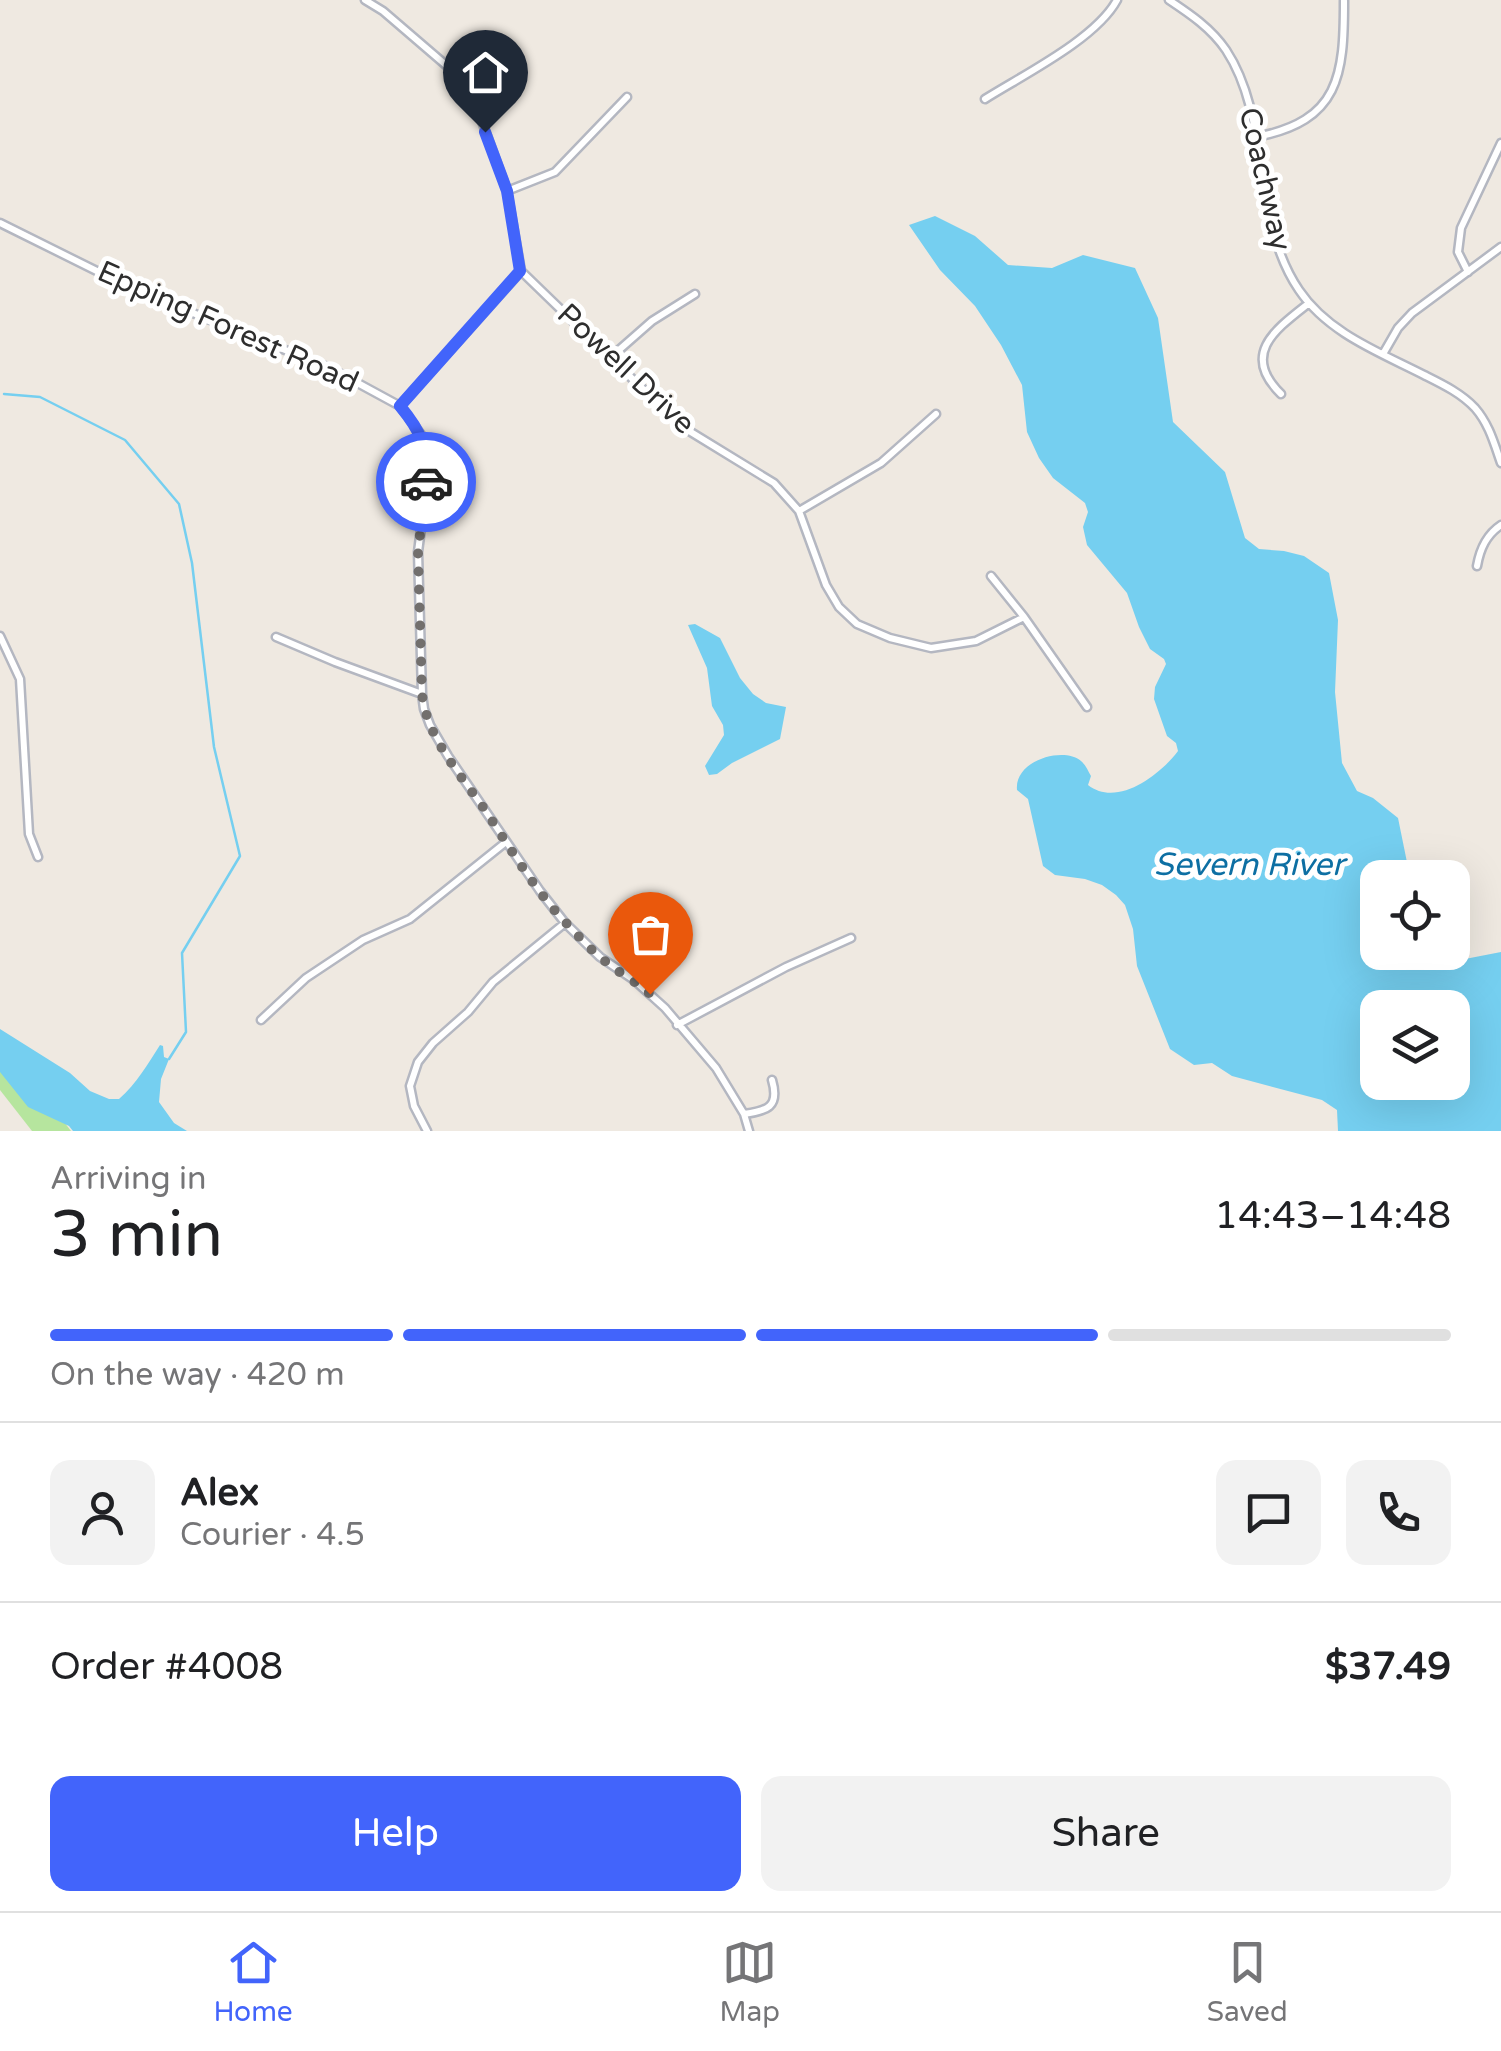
<!DOCTYPE html>
<meta charset="utf-8">
<style>
body{margin:0;font-family:"Varela Round",sans-serif;background:#f2f2f2;color:#202124;height:100vh;display:flex;flex-direction:column;font-size:38px;white-space:nowrap}
*{box-sizing:border-box;margin:0}
p{font-size:32px;color:#757577}
.icon{flex:none;width:55px;height:55px;fill:none;stroke:currentColor;stroke-width:2;stroke-linecap:round;stroke-linejoin:round}
.map{position:relative;height:1131px;overflow:hidden}
.side{display:flex;flex-direction:column;background:#fff;flex:1}
.side>*{flex:none}
.controls{position:absolute;left:1360px;top:860px;display:grid;gap:20px}
.controls a{display:grid;place-items:center;width:110px;height:110px;border-radius:20px;background:#fff;box-shadow:0 10px 40px #0002;font-size:50px}
.pin{position:absolute;display:grid;place-items:center;width:85px;height:85px;color:#fff;margin:-102px -42px;border-radius:50% 50% 50% 0;rotate:-45deg;box-shadow:0 0 10px #0007}
.pin .icon{rotate:45deg}
.courier{position:absolute;display:grid;place-items:center;width:100px;height:100px;margin:-50px;border:8px solid #4264fb;border-radius:50%;background:#fff;color:#222;box-shadow:0 2px 12px #0007}
.headline em{font-style:normal;font-weight:600}
.headline div{display:flex;flex-direction:column-reverse}
.headline{display:flex;align-items:center;justify-content:space-between;height:170px;padding:0 50px}
h1{font-size:65px;font-weight:600;line-height:75px}
.bar{display:grid;grid-template-columns:repeat(4,1fr);gap:15px 10px;align-content:center;height:120px;padding:0 50px}
.bar i{height:12px;border-radius:8px;background:#e0e0e0}
.bar .selected{background:#4264fb}
.bar p{grid-column:span 4}
.line{display:flex;align-items:center;gap:25px;padding:0 50px;border-top:2px solid #e0e0e0}
.line div{flex:1}
.round{display:grid;place-items:center;flex:none;width:105px;height:105px;border-radius:20px;background:#f2f2f2}
.button{display:flex;gap:20px;margin-top:auto;padding:20px 50px}
.button a{flex:1;height:115px;border-radius:20px;background:#4264fb;color:#fff;font-size:40px;font-weight:600;line-height:115px;text-align:center}
.button a+a{background:#f2f2f2;color:#202124}
.dock{display:flex;justify-content:space-around;align-items:center;height:140px;border-top:2px solid #e0e0e0;background:#fff;font-size:28px;color:#757577}
.dock a{display:grid;justify-items:center;gap:5px}
.dock .selected{color:#4264fb}
.map>svg:first-child{display:block}
</style>
<div class="map">
<svg width="1501" height="1131" viewBox="0 0 1501 1131">
<rect width="100%" height="100%" fill="#efe9e1"/>
<path fill="#b6e59e" d="M0,1039L71,1131H32L0,1090Z"/>
<path fill="#75cff0" fill-rule="evenodd" d="M935,216L975,236L1008,265L1052,268L1083,255L1135,268L1158,318L1173,422L1225,472L1245,538L1259,549L1284,551L1304,556L1329,573L1338,620L1335,692L1342,763L1357,791L1373,798L1398,818L1410,877L1378,878V952L1449,953L1465,959L1501,952V1131H1338L1337,1110L1322,1100L1232,1076L1212,1063L1194,1065L1170,1049L1137,966L1133,929L1125,905L1116,895L1102,885L1085,879L1055,875L1043,866L1028,799L1017,790C1014,760 1064,746 1081,761C1086,765 1088,771 1091,776L1088,785C1117,808 1160,775 1178,751L1176,743L1167,736L1154,699L1155,687L1166,664L1164,659L1150,649L1139,627L1127,593L1087,545L1083,527L1088,512L1085,503L1053,478L1039,458L1027,432L1022,385L1001,345L975,306L940,270L909,225ZM1378,1008H1452V1082H1378Z
M695,624L720,638L740,678L753,694L766,703L786,707L780,739L732,763L717,774L709,775L705,766L724,735L723,725L712,706L707,668L688,625Z
M0,1029L70,1073L90,1091L109,1099H119C137,1083 147,1065 160,1045L163,1046L164,1057L169,1059L161,1079L159,1102L174,1123L187,1131H73L69,1126L28,1107L0,1072Z"/>
<g fill="none" stroke-linecap="round" stroke-linejoin="round">
<path stroke="#75cff0" stroke-width="2.5" d="M4,394L40,397L125,440L179,504L192,563L214,747L240,856L182,953L186,1032L169,1059"/>
<g stroke="#b4b7c1" stroke-width="11">
<path id="minor" d="M365,0L383,11L447,66L475,102L507,191L521,271L681,426L774,483L799,511L826,585L839,607L857,624L890,638L931,648L976,641L1024,617
M1169,0C1190,14 1211,28 1226,50C1272,120 1251,220 1299,290C1328,333 1379,352 1424,375C1442,384 1461,393 1475,408C1489,424 1494,443 1501,463
M985,99C1023,75 1096,39 1117,0
M1256,137C1340,121 1344,75 1344,1
M507,191L555,172L627,97
M0,223L133,289L330,368L400,406L422,436L428,474L418,552L422,694L424,709L430,725L448,756L540,891L565,923L600,957L634,980L665,1008L716,1068L744,1114L749,1131
M1468,272L1458,252L1461,228L1501,143
M1383,354L1398,328L1412,313L1501,247
M611,357L652,321L695,294
M1281,394C1240,354 1276,329 1309,303
M400,406L521,271
M799,511L881,463L936,414
M1477,566C1480,549 1486,535 1501,525
M991,576L1024,617L1087,707
M0,636L20,679L29,834L38,857
M276,637L335,662L422,694
M261,1020L306,978L363,940L410,919L506,842
M677,1025L786,967L851,938
M744,1114C767,1111 780,1107 772,1080
M427,1131L414,1106L410,1086L418,1062L433,1043L468,1012L493,982L565,923"/>
</g>
<use href="#minor" stroke="#fff" stroke-width="6"/>
</g>
<g fill="none" stroke-linecap="round" stroke-linejoin="round">
<path stroke="#726f6d" stroke-width="10" stroke-dasharray="0 18" d="M426,482L418,552L422,694C427,739 462,776 487,813C512,851 536,892 568,925C580,938 593,952 606,962C620,974 636,981 650,994"/>
<path stroke="#4264fb" stroke-width="12" d="M426,482C430,450 420,430 400,406L520,271L507,191L485,132"/>
</g>
<g text-anchor="middle" dominant-baseline="central" stroke-width="10" stroke-linejoin="round" paint-order="stroke">
<g font-size="30" fill="#2e2e2e" stroke="#fff">
<text transform="translate(1265 179) rotate(77)">Coachway</text>
<text transform="translate(228 327) rotate(24)">Epping Forest Road</text>
<text transform="translate(626 369) rotate(43)">Powell Drive</text>
</g>
<g font-size="32" font-style="italic" fill="#0d6fa3" stroke="#fff">
<text x="1249" y="865">Severn River</text>
</g>
</g>
</svg>
<div class="controls">
<a><svg class="icon" aria-label="locate" viewBox="0 0 24 24"><circle cx="12" cy="12" r="6"/><path d="M12 2v4M12 18v4M2 12h4M18 12h4"/></svg></a>
<a><svg class="icon" aria-label="layers" viewBox="0 0 24 24"><path d="M12 4l9 5-9 5-9-5zM3 14l9 5 9-5"/></svg></a>
</div>
<div class="pin" style="left:650px;top:994px;background:#ea580c"><svg class="icon" aria-label="bag" viewBox="0 0 24 24"><path d="M5 8h14l-1 12H6zM9 8a3 3 0 0 1 6 0"/></svg></div>
<div class="pin" style="left:485px;top:132px;background:#1f2937"><svg class="icon" aria-label="home" viewBox="0 0 24 24"><path d="M3 11l9-7 9 7M6 9v11h12V9"/></svg></div>
<div class="courier" style="left:426px;top:482px"><svg class="icon" aria-label="car" viewBox="0 0 24 24"><path d="M5 17H2v-5l4-1 3-4h7l3 4 3 1v5h-3M9 17h6M6 11h13"/><circle cx="7" cy="17" r="2"/><circle cx="17" cy="17" r="2"/></svg></div>
</div>
<section class="side">
<div class="headline"><div><h1>3 min</h1><p>Arriving in</p></div><em>14:43–14:48</em></div>
<div class="bar"><i class="selected"></i><i class="selected"></i><i class="selected"></i><i></i><p>On the way · 420 m</p></div>
<div class="line" style="height:180px"><a class="round"><svg class="icon" aria-label="person" viewBox="0 0 24 24"><circle cx="12" cy="8" r="4"/><path d="M4 21q1-7 8-7t8 7"/></svg></a><div><b>Alex</b><p>Courier · 4.5</p></div><a class="round"><svg class="icon" aria-label="chat" viewBox="0 0 24 24"><path d="M4 5h16v11H9l-5 4z"/></svg></a><a class="round"><svg class="icon" aria-label="phone" viewBox="0 0 24 24"><path d="M5 4h4l2 5-3 2q2 4 5 5l2-3 5 2v4C11 20 4 13 5 4z"/></svg></a></div>
<div class="line" style="height:130px"><div>Order #4008</div><b>$37.49</b></div>
<div class="button"><a>Help</a><a>Share</a></div>
</section>
<nav class="dock">
<a class="selected"><svg class="icon" aria-label="home" viewBox="0 0 24 24"><path d="M3 11l9-7 9 7M6 9v11h12V9"/></svg>Home</a>
<a><svg class="icon" aria-label="map" viewBox="0 0 24 24"><path d="M3 6l6-2 6 2 6-2v14l-6 2-6-2-6 2zM9 4v14M15 6v14"/></svg>Map</a>
<a><svg class="icon" aria-label="saved" viewBox="0 0 24 24"><path d="M7 4h10v16l-5-4-5 4z"/></svg>Saved</a>
</nav>
